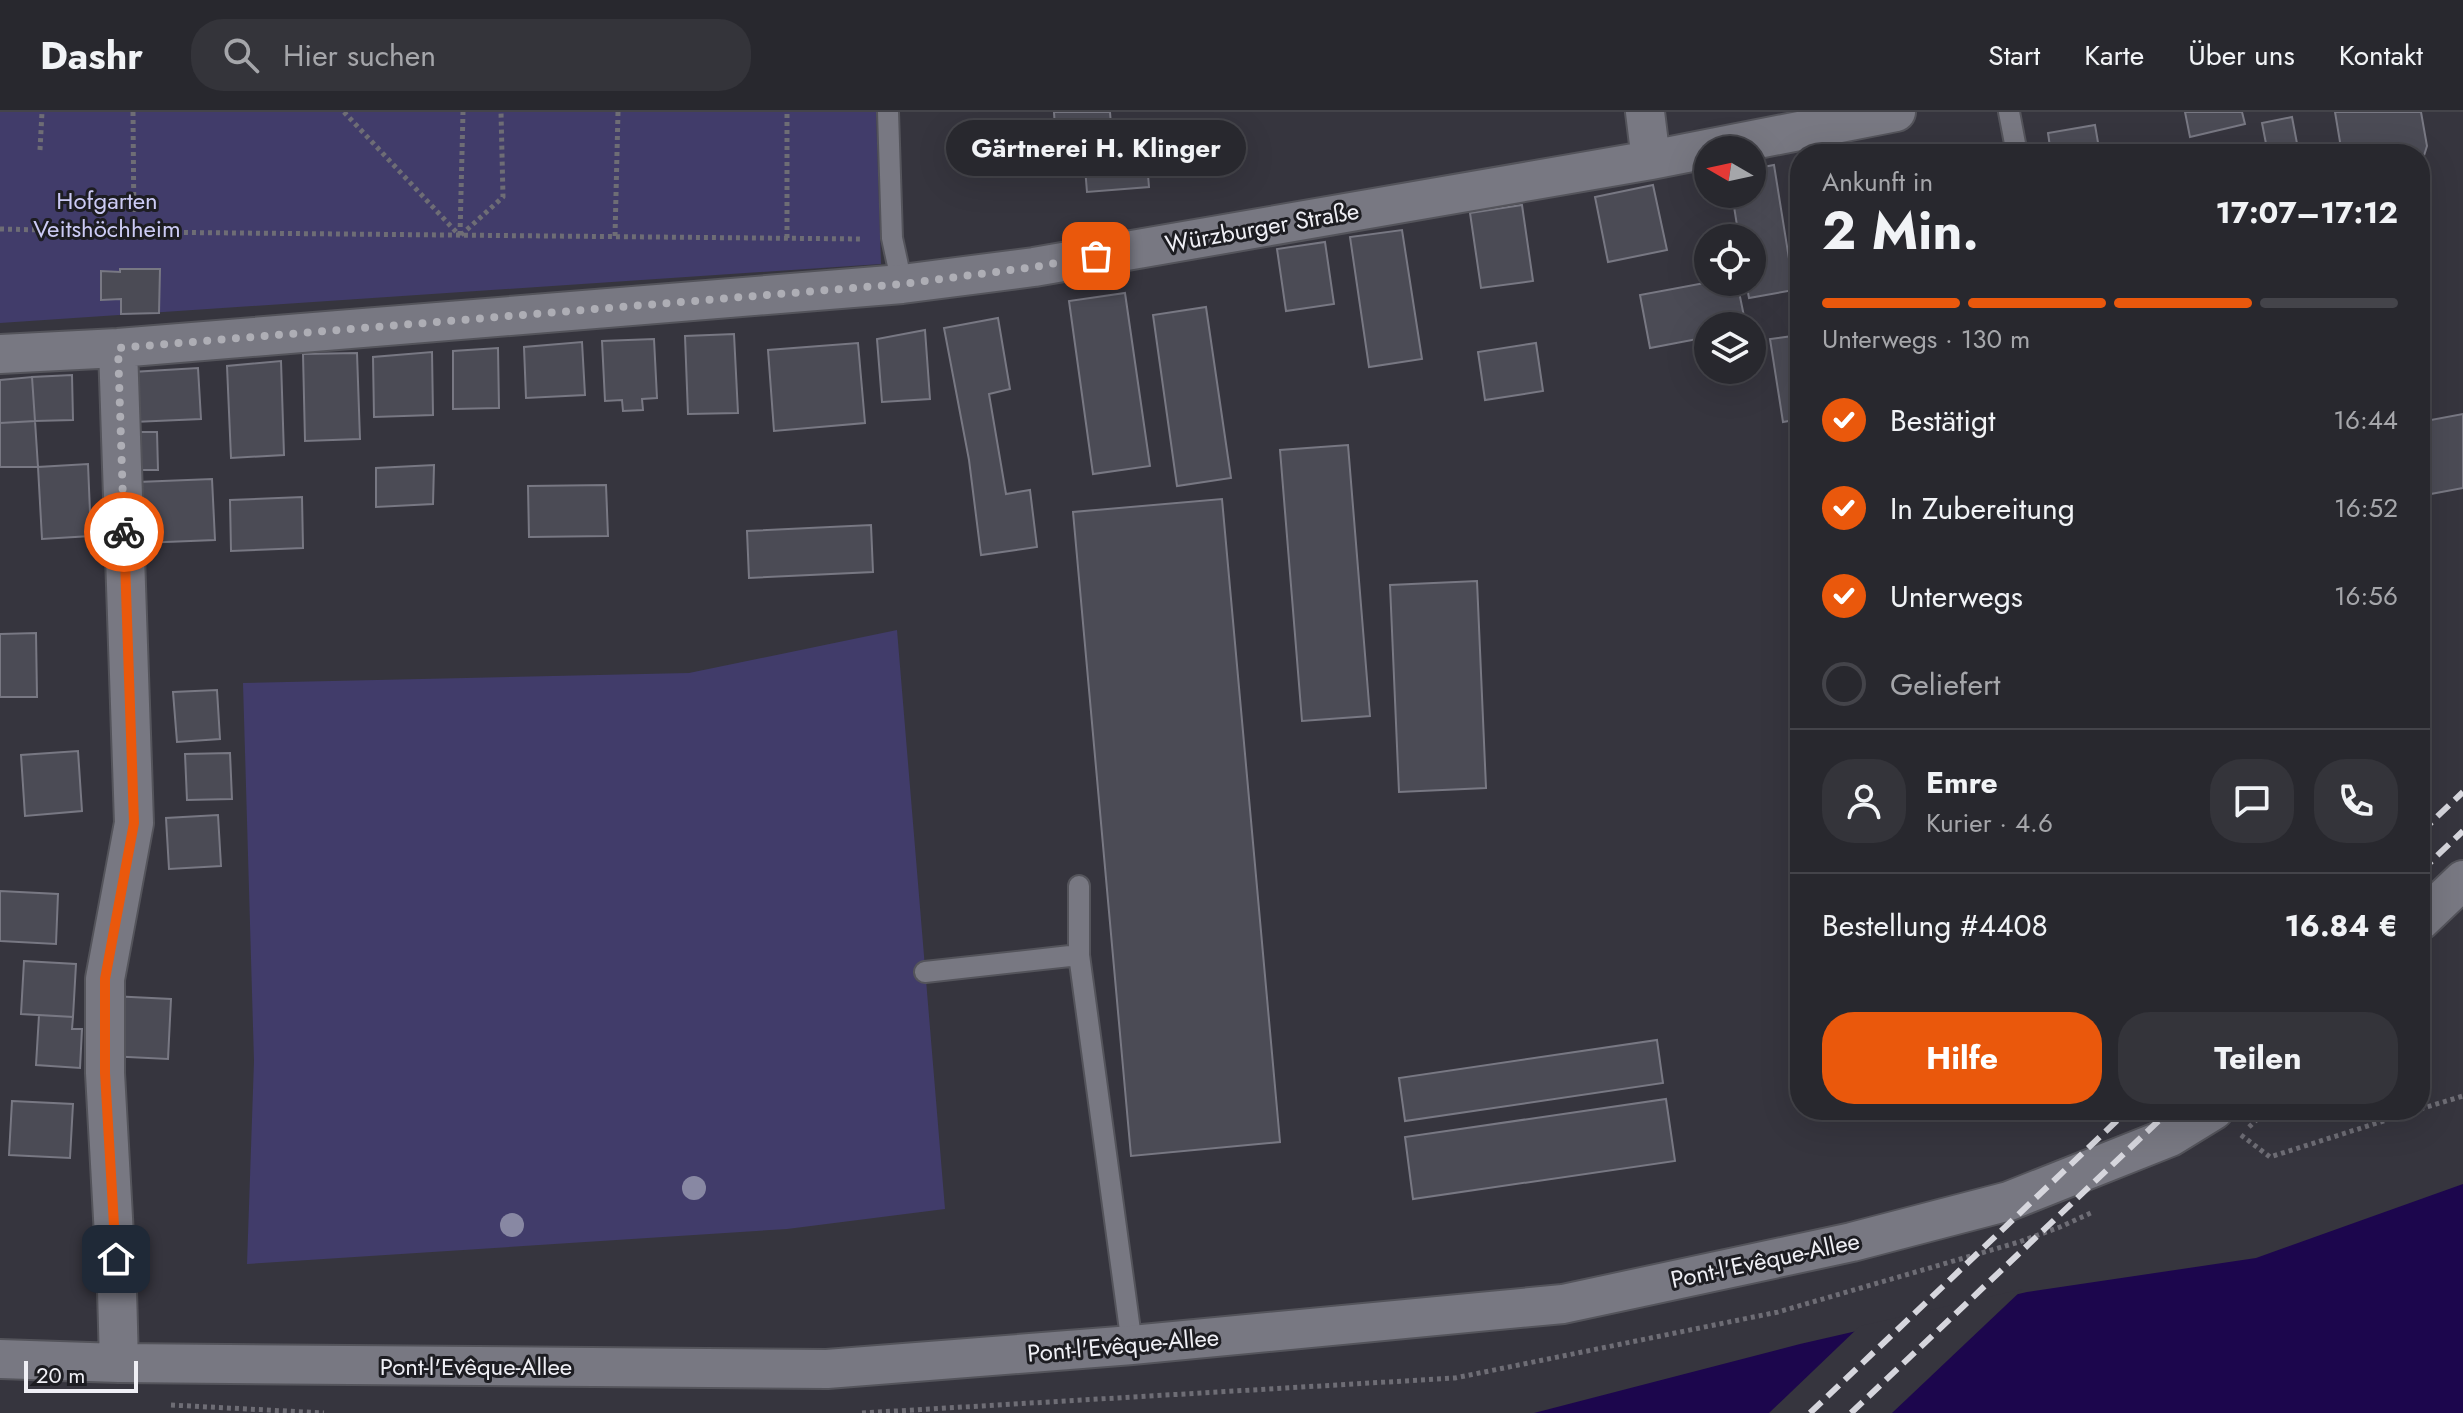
<!DOCTYPE html>
<html lang="de">
<meta charset="utf-8">
<style>
body{margin:0;font-family:Jost,sans-serif;background:#34343a;color:#f1f3f6;height:100vh;display:flex;flex-direction:column;font-size:30px;white-space:nowrap}
*{box-sizing:border-box;margin:0}
p{font-size:26px;color:#a5a6aa}
.icon{flex:none;width:44px;height:44px;fill:none;stroke:currentColor;stroke-width:2;stroke-linecap:round;stroke-linejoin:round}
.map{position:relative;flex:1;overflow:hidden}
.side{position:absolute;left:1790px;top:32px;width:640px;height:976px;display:flex;flex-direction:column;background:#28282e;border-radius:32px;box-shadow:0 8px 32px #0002,0 0 0 2px #44444a}
.side>*{flex:none}
.needle{width:52px;rotate:279deg}
.tools{position:absolute;left:1694px;top:24px;display:grid;gap:16px}
.tools a{display:grid;place-items:center;width:72px;height:72px;border-radius:50%;background:#28282e;box-shadow:0 8px 32px #0002,0 0 0 2px #44444a;font-size:40px}
.scale{position:absolute;left:24px;bottom:20px;width:114px;box-sizing:border-box;padding-left:8px;border:4px solid #efeff5;border-top:0;font-size:22px;line-height:28px;white-space:nowrap;color:#efeff5;-webkit-text-stroke:6px #1d1d22;paint-order:stroke}
.pin{position:absolute;display:grid;place-items:center;width:68px;height:68px;color:#fff;margin:-34px;border-radius:16px;box-shadow:0 4px 12px #0006}
.courier{position:absolute;display:grid;place-items:center;width:80px;height:80px;margin:-40px;border:6px solid #ea580c;border-radius:50%;background:#fff;color:#222;box-shadow:0 2px 10px #0007}
.bubble{position:absolute;height:56px;border-radius:28px;background:#28282e;box-shadow:0 8px 32px #0002,0 0 0 2px #44444a;font-size:26px;font-weight:700;line-height:56px;text-align:center}
.headline em{font-style:normal;font-weight:700}
.headline div{display:flex;flex-direction:column-reverse}
.headline{display:flex;align-items:center;justify-content:space-between;height:136px;padding:0 32px}
h1{font-size:52px;font-weight:700;line-height:60px}
.bar{display:grid;grid-template-columns:repeat(4,1fr);gap:12px 8px;align-content:center;height:96px;padding:0 32px}
.bar i{height:10px;border-radius:6px;background:#44444a}
.bar .active{background:#ea580c}
.bar p{grid-column:span 4}
.line{display:flex;align-items:center;gap:20px;padding:0 32px;border-top:2px solid #44444a}
.line div{flex:1}
.round{display:grid;place-items:center;flex:none;width:84px;height:84px;border-radius:32px;background:#34343a}
ol{padding:0 32px;list-style:none}
li{display:flex;align-items:center;gap:24px;height:88px}
li p{margin-inline-start:auto}
li .icon{padding:8px;border-radius:50%;background:#ea580c;color:#fff;stroke-width:4}
li:last-child{color:#a5a6aa}
li i{width:44px;height:44px;border:4px solid #44444a;border-radius:50%}
.button{display:flex;gap:16px;margin-top:auto;padding:16px 32px}
.button a{flex:1;height:92px;border-radius:32px;background:#ea580c;color:#fff;font-size:32px;font-weight:700;line-height:92px;text-align:center}
.button a+a{background:#34343a;color:#f1f3f6}
header{display:flex;align-items:center;gap:48px;box-sizing:border-box;height:112px;padding:0 40px;background:#28282e;border-bottom:2px solid #44444a}
header strong{font-size:38px}
nav{display:flex;gap:44px;margin-inline-start:auto;font-size:28px}
.search{width:560px;height:72px;background:#34343a;display:flex;align-items:center;gap:20px;box-sizing:border-box;padding:0 28px;border-radius:32px;color:#a5a6aa;font-size:30px}
.map>svg:first-child{display:block}
</style>
<header>
<strong>Dashr</strong>
<div class="search"><svg class="icon" aria-label="search" viewBox="0 0 24 24"><circle cx="10" cy="10" r="6"/><path d="M15 15l6 6"/></svg>Hier suchen</div>
<nav><a>Start</a><a>Karte</a><a>Über uns</a><a>Kontakt</a></nav>
</header>
<div class="map">
<svg width="2463" height="1301" viewBox="0 0 2463 1301">
<rect width="100%" height="100%" fill="#36353e"/>
<path fill="#413c6a" d="M0,0H876L881,152L0,211Z
M897,518L945,1097L787,1117L247,1152L254,949L243,571L689,561Z"/>
<path fill="#1c064d" d="M2463,1072V1301H1534L1800,1232L2027,1180L2256,1146Z"/>
<path fill="#36353e" d="M2023,1177L1892,1301H1769L1860,1214Z"/>
<path fill="#4b4b55" stroke="#787883" stroke-width="2" d="M1054,0H1110L1111,13L1055,17Z
M2185,0H2242L2245,12L2190,25Z
M2335,0H2421L2427,34L2422,50L2420,52V42H2342Z
M2292,5L2299,42H2268L2262,11Z
M2095,13L2100,42H2051L2048,21Z
M1145,26L1149,75L1087,80L1083,31Z
M1994,33L1996,42H1946Z
M1774,53L1794,178L1749,186L1746,170H1752V126H1739L1732,82H1752V57Z
M1653,73L1667,138L1608,150L1595,85Z
M1522,93L1533,169L1481,176L1470,101Z
M1402,118L1422,247L1369,255L1350,125Z
M1325,130L1334,192L1286,199L1277,137Z
M120,157H160L159,201L121,202V187L101,188V159L120,160Z
M1710,170H1737L1746,214H1708V225L1650,236L1640,183Z
M1125,181L1150,354L1093,362L1069,189Z
M1206,195L1231,366L1177,374L1153,203Z
M998,206L1010,277L989,282L1006,382L1030,378L1037,435L981,443L969,348L944,216Z
M925,218L930,287L882,290L877,227Z
M734,222L738,301L688,302L685,224Z
M1800,223V307L1783,310L1770,227Z
M654,227L657,286L642,287L643,298L623,299L622,288L605,289L602,229Z
M582,230L585,283L526,286L524,235Z
M858,231L865,311L774,319L768,238Z
M1536,231L1543,279L1485,288L1478,240Z
M498,236L499,296L453,297V239Z
M432,240L433,303L374,305L373,245Z
M357,241L360,327L305,329L303,242Z
M281,249L284,343L231,346L227,254Z
M198,256L201,307L134,310L132,260Z
M72,263L73,308L35,309L32,265Z
M32,265L35,309L0,311V268Z
M2463,302V376L2420,384V310Z
M35,309L38,355H0V311Z
M134,320H157L158,358H136Z
M1348,333L1370,604L1302,609L1280,338Z
M88,352L91,424L42,427L38,355Z
M434,353L433,392L376,395V356Z
M212,367L215,428L141,431L138,370Z
M606,373L608,424L529,425L528,374Z
M302,385L303,436L231,439L230,388Z
M1222,387L1280,1030L1131,1044L1073,400Z
M871,413L873,460L749,466L747,419Z
M1477,469L1486,676L1399,680L1390,473Z
M36,521L37,585H0V522Z
M217,578L220,627L177,630L173,580Z
M78,639L82,699L25,704L21,643Z
M230,641L232,687L187,688L185,642Z
M218,703L221,754L169,757L166,706Z
M0,779L58,782L56,832L0,829Z
M24,849L76,852L73,905L21,902Z
M111,884L171,887L168,947L108,944Z
M39,903L73,905L72,917H82L80,956L36,953Z
M1657,928L1663,971L1405,1009L1399,966Z
M1666,987L1675,1049L1413,1087L1405,1025Z
M12,989L73,992L70,1046L9,1043Z"/>
<g fill="none" stroke-linecap="round" stroke-linejoin="round">
<g stroke="#54545b" stroke-width="24">
<path id="service" d="M888,0L892,126L902,172
M2009,0L2017,42
M1079,774V843L1132,1233
M925,860L1079,843"/>
</g>
<g stroke="#54545b" stroke-width="42">
<path id="minor" d="M1645,0L1651,48
M118,236L134,711L105,867V961L117,1178L119,1251
M0,242L118,236L902,172L1034,155L1651,48L1896,0
M2420,809L2463,768
M0,1247L119,1251L827,1257L1132,1233L1563,1192L1852,1130L2009,1089L2170,1025L2214,998"/>
</g>
<path stroke="#6e6d75" stroke-width="5" stroke-dasharray="4 4" stroke-linecap="butt" d="M133,0L134,120
M344,0L460,124
M40,38L42,0
M0,117L134,120L863,127
M460,123L463,0
M461,123L503,85L501,0
M615,124L618,0
M787,126V0
M2420,857L2431,847
M2420,997L2463,984
M2249,1015L2267,998
M2241,1023L2270,1045L2418,998
M171,1293L324,1301
M862,1301L1455,1266L1778,1200L2019,1130L2060,1115L2093,1100"/>
<use href="#service" stroke="#787882" stroke-width="20"/>
<use href="#minor" stroke="#787882" stroke-width="38"/>
<path stroke="#d6d6dd" stroke-width="6" stroke-dasharray="16 8" stroke-linecap="butt" d="M2420,721L2463,680
M2420,760L2463,719
M1810,1301L2128,998
M1851,1301L2170,998"/>
</g>
<g fill="#8888a3">
<circle cx="694" cy="1076" r="12"/>
<circle cx="512" cy="1113" r="12"/>
</g>
<g fill="none" stroke-linecap="round" stroke-linejoin="round">
<path stroke="#aeaeb5" stroke-width="8" stroke-dasharray="0 14.4" d="M124,420L118,236L902,172L1034,155L1096,144"/>
<path stroke="#ea580c" stroke-width="10" d="M116,1147L105,961V867L134,711L124,420"/>
</g>
<g text-anchor="middle" dominant-baseline="central" stroke-width="6" stroke-linejoin="round" paint-order="stroke">
<g font-size="24" fill="#cccbf5" stroke="#1d1d22">
<text x="107" y="88">Hofgarten<tspan x="107" dy="28">Veitshöchheim</tspan></text>
</g>
<g font-size="24" fill="#efeff5" stroke="#1d1d22">
<text transform="translate(1262 115) rotate(-10)">Würzburger Straße</text>
<text transform="translate(1765 1148) rotate(-12)">Pont-l'Evêque-Allee</text>
<text transform="translate(1123 1233) rotate(-5)">Pont-l'Evêque-Allee</text>
<text x="476" y="1254">Pont-l'Evêque-Allee</text>
</g>
</g>
</svg>
<div class="tools">
<a><svg class="needle" viewBox="-14 -14 28 28"><path d="M0-13l5 13h-10z" fill="#e53935"/><path d="M0 13l5-13h-10z" fill="#a5a6aa"/></svg></a>
<a><svg class="icon" aria-label="locate" viewBox="0 0 24 24"><circle cx="12" cy="12" r="6"/><path d="M12 2v4M12 18v4M2 12h4M18 12h4"/></svg></a>
<a><svg class="icon" aria-label="layers" viewBox="0 0 24 24"><path d="M12 4l9 5-9 5-9-5zM3 14l9 5 9-5"/></svg></a>
</div>
<div class="scale">20 m</div>
<div class="pin" style="left:1096px;top:144px;background:#ea580c"><svg class="icon" aria-label="bag" viewBox="0 0 24 24"><path d="M5 8h14l-1 12H6zM9 8a3 3 0 0 1 6 0"/></svg></div>
<div class="pin" style="left:116px;top:1147px;background:#1f2937"><svg class="icon" aria-label="home" viewBox="0 0 24 24"><path d="M3 11l9-7 9 7M6 9v11h12V9"/></svg></div>
<div class="courier" style="left:124px;top:420px"><svg class="icon" aria-label="bike" viewBox="0 0 24 24"><circle cx="6" cy="16" r="4"/><circle cx="18" cy="16" r="4"/><path d="M6 16l4-8h5l3 8M10 8l3 8H6M13 5h3"/></svg></div>
<div class="bubble" style="left:946px;top:8px;width:300px">Gärtnerei H. Klinger</div>
<section class="side">
<div class="headline"><div><h1>2 Min.</h1><p>Ankunft in</p></div><em>17:07–17:12</em></div>
<div class="bar"><i class="active"></i><i class="active"></i><i class="active"></i><i></i><p>Unterwegs · 130 m</p></div>
<ol>
<li><svg class="icon" aria-label="check" viewBox="0 0 24 24"><path d="M5 12l5 5 9-10"/></svg>Bestätigt<p>16:44</p></li>
<li><svg class="icon" aria-label="check" viewBox="0 0 24 24"><path d="M5 12l5 5 9-10"/></svg>In Zubereitung<p>16:52</p></li>
<li><svg class="icon" aria-label="check" viewBox="0 0 24 24"><path d="M5 12l5 5 9-10"/></svg>Unterwegs<p>16:56</p></li>
<li><i></i>Geliefert</li>
</ol>
<div class="line" style="height:144px"><a class="round"><svg class="icon" aria-label="person" viewBox="0 0 24 24"><circle cx="12" cy="8" r="4"/><path d="M4 21q1-7 8-7t8 7"/></svg></a><div><b>Emre</b><p>Kurier · 4.6</p></div><a class="round"><svg class="icon" aria-label="chat" viewBox="0 0 24 24"><path d="M4 5h16v11H9l-5 4z"/></svg></a><a class="round"><svg class="icon" aria-label="phone" viewBox="0 0 24 24"><path d="M5 4h4l2 5-3 2q2 4 5 5l2-3 5 2v4C11 20 4 13 5 4z"/></svg></a></div>
<div class="line" style="height:104px"><div>Bestellung #4408</div><b>16.84 €</b></div>
<div class="button"><a>Hilfe</a><a>Teilen</a></div>
</section>
</div>
